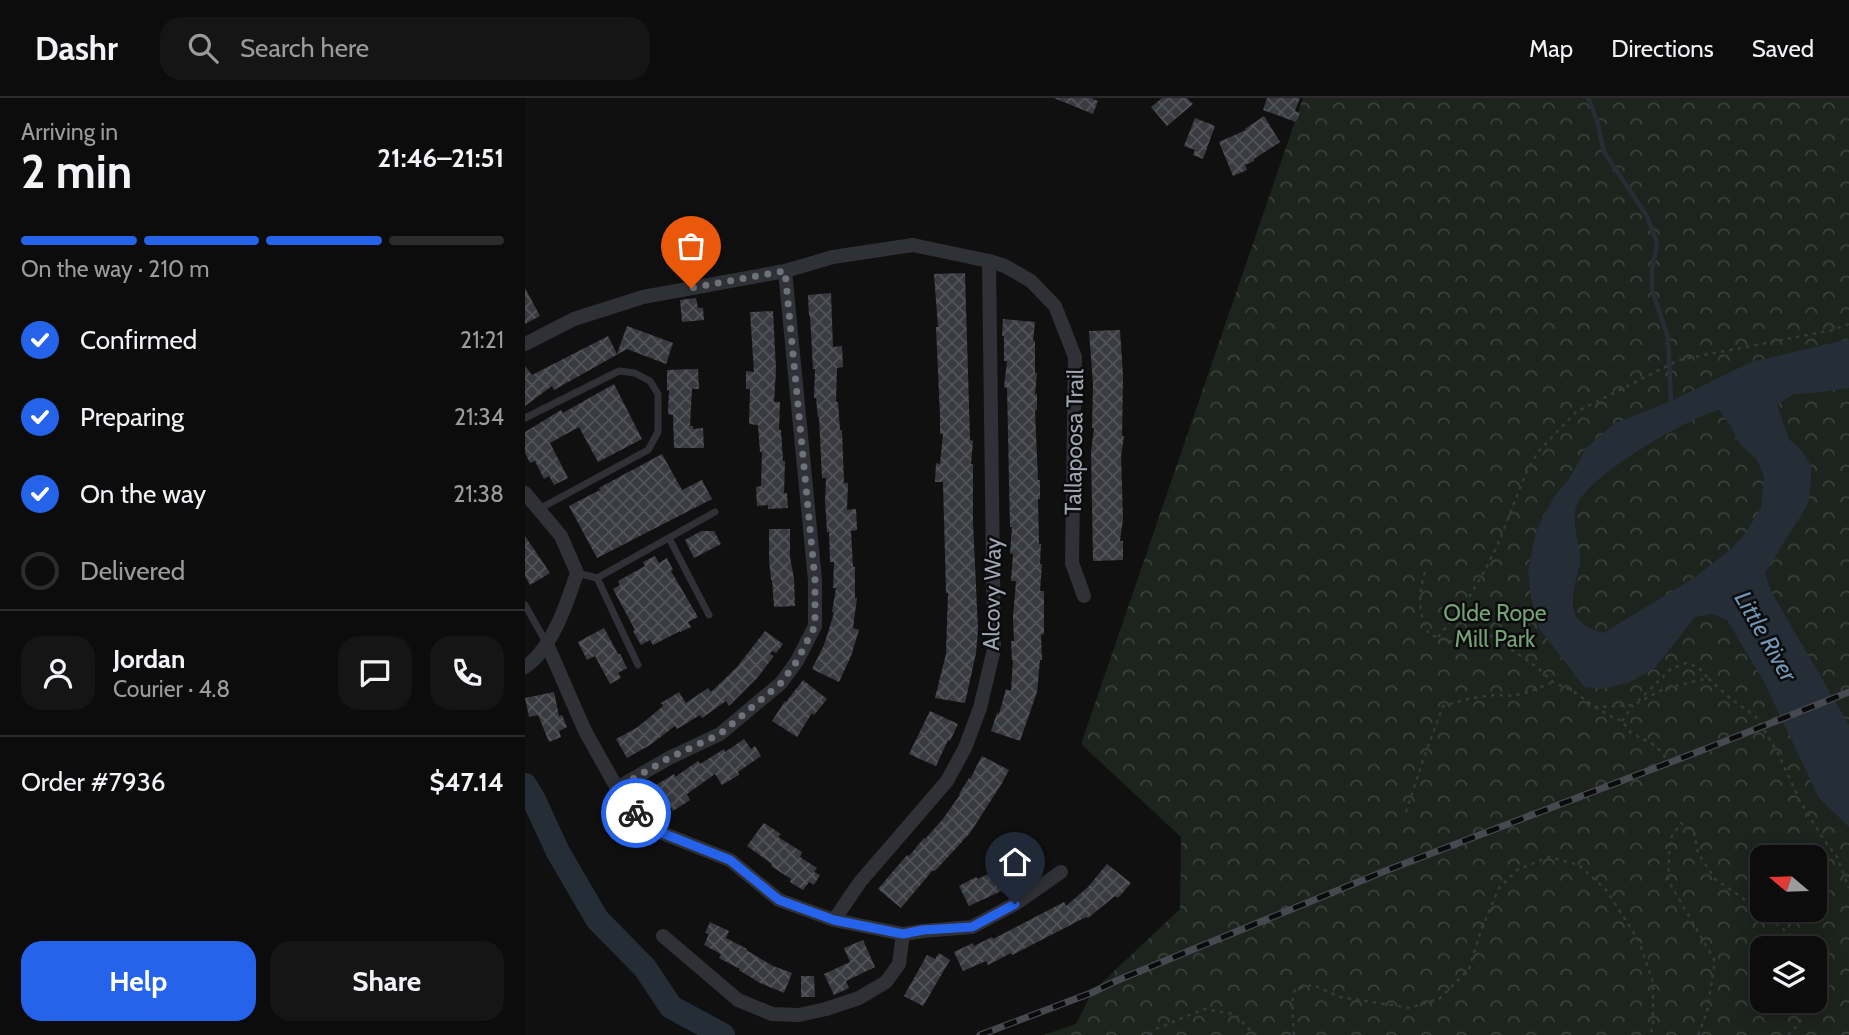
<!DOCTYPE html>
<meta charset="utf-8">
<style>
body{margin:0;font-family:Cabin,sans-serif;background:#151516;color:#f1f3f6;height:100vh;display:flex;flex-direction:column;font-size:26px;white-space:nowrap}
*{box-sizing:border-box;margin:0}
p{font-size:23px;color:#9a9b9d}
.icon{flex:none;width:38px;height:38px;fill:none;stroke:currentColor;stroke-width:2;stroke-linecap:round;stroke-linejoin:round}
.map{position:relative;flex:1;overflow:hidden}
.drawer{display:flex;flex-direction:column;background:#0c0c0d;width:525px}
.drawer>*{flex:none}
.needle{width:46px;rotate:289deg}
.controls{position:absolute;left:1225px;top:747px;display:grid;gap:14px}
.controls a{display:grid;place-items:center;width:77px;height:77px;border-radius:14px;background:#0c0c0d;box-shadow:0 4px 18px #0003,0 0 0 2px #2c2c2e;font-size:35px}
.pin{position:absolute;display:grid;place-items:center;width:60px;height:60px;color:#fff;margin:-72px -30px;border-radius:50% 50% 50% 0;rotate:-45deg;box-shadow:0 0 7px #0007}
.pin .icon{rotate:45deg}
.courier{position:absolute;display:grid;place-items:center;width:70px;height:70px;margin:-35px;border:5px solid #2563eb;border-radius:50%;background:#fff;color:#222;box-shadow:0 2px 9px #0007}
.summary em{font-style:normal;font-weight:700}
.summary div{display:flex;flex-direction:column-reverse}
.summary{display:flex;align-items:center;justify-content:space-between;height:119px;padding:0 21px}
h1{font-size:46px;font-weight:700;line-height:52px}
.bar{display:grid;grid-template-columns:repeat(4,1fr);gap:10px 7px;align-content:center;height:84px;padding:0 21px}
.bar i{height:9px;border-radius:5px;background:#2c2c2e}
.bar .active{background:#2563eb}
.bar p{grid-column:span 4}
.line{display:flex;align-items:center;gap:18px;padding:0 21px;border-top:2px solid #2c2c2e}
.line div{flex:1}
.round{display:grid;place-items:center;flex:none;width:74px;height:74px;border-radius:21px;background:#151516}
ol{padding:0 21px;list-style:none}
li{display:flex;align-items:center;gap:21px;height:77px}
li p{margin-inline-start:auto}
li .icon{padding:7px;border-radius:50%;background:#2563eb;color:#fff;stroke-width:4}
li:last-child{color:#9a9b9d}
li i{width:38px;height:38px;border:4px solid #2c2c2e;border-radius:50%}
.primary-button{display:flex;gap:14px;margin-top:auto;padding:14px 21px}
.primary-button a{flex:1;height:80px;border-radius:21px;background:#2563eb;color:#fff;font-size:28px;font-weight:700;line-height:80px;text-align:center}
.primary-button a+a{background:#151516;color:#f1f3f6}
header{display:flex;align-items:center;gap:42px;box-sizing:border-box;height:98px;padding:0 35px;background:#0c0c0d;border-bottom:2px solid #2c2c2e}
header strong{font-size:33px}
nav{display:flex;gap:38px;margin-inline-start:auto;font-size:24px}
.search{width:490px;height:63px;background:#151516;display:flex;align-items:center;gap:18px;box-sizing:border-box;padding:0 24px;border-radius:21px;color:#9a9b9d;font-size:26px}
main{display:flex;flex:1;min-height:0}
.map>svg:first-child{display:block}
</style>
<header>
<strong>Dashr</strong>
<div class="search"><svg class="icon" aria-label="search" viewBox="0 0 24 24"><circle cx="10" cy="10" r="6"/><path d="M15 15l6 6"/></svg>Search here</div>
<nav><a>Map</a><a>Directions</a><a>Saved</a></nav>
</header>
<main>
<section class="drawer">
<div class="summary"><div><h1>2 min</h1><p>Arriving in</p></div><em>21:46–21:51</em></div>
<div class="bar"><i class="active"></i><i class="active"></i><i class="active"></i><i></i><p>On the way · 210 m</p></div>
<ol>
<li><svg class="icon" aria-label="check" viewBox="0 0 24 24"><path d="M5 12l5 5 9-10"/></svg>Confirmed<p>21:21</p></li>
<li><svg class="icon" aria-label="check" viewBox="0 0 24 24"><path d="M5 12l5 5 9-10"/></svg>Preparing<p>21:34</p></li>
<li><svg class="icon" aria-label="check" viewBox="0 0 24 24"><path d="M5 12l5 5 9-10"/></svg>On the way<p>21:38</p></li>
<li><i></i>Delivered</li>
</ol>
<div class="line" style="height:126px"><a class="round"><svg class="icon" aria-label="person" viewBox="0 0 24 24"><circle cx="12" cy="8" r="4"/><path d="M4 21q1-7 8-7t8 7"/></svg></a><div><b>Jordan</b><p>Courier · 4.8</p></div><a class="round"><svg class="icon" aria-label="chat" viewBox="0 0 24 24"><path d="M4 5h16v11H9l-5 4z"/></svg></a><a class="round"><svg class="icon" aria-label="phone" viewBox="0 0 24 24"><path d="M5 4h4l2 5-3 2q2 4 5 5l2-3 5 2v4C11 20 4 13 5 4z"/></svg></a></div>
<div class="line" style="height:91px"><div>Order #7936</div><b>$47.14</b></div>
<div class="primary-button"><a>Help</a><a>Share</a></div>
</section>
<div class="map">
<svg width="1324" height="937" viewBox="0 0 1324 937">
<defs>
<pattern id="forest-crowns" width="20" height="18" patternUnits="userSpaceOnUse" patternTransform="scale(1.75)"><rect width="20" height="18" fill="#1c241d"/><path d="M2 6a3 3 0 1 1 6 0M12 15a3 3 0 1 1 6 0" fill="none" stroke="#3a413b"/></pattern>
<pattern id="building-cross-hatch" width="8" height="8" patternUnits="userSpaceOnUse" patternTransform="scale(1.75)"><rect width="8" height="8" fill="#3a3b41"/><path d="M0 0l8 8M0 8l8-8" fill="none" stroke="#53545a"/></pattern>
</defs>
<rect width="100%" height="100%" fill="#101011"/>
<path fill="url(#forest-crowns)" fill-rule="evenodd" d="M778,0H1324V937H519L551,926L566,895L655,811L656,739L556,646ZM1237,760H1290V812H1237ZM1237,850H1290V903H1237Z"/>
<path fill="#252e36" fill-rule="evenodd" d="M1324,241V290L1289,295L1269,296L1252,307L1264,341L1278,354L1286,368V385L1283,406L1240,475L1246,493L1324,627V729L1294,700L1238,582L1202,522L1187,516L1170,519L1130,570L1103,585L1077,591L1059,589L1014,530L1006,499L1003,474L1011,433L1030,397L1044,381L1062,349L1090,325L1146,303L1226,264ZM1194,312L1205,327L1215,346L1232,362L1239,379L1236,410L1219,437L1207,450L1169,480L1078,535C1047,525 1044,513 1051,482C1052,477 1054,472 1055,466C1057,449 1045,423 1052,407C1065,376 1161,321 1194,312Z"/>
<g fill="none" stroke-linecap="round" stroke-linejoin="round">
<path stroke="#252e36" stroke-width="4.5" d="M1063,0L1072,23L1079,54L1122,118L1132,145L1127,172V192L1143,239L1146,303"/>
<path stroke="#252e36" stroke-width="24" d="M0,687L9,702L33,754L72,821L120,870L146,909L198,937"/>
</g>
<path fill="url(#building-cross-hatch)" d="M529,0H566L573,3L568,16Z
M637,0H662L668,6L642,28L626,9Z
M742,0H775L770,13L775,15L771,24L738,12Z
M739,18L755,44L729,61V63L720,67L722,72L708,78L694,44L721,32L720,31Z
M670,20L690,28L678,61L668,57L670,52L659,48Z
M440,175L445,342L448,343L446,366H448V425L453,531L451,555L440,605L410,600L421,556L423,495H421L418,384H410L411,365L415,366L418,336H415V317L411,229H413L409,176Z
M0,190L15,218L0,226Z
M306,195L308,249L317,248L318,269L312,270L311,304H313L315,332H317L319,385H323L322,412L331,411L332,432L326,433L328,469H330V500H332L328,530L334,532L326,558L314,584L287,571L299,547L309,515L307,514L311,490H308L309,464H305L304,434H302L300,403L301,380H297L294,319L293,320L291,300H289L290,271H288L285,218H284L283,197Z
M171,200L173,210H178L179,222L157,224L155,202Z
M248,213L251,272L249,304H255L254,332H256L258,363H260L259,395H262L263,410L243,411V407L232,408L231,389L236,388L237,354H235L233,327L224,326L225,291H221V273L229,274L225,214Z
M478,221L510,224L508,244L510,243V275H512L510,296H512V312H510L513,382H515V401H513L514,446H516L515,466H517L515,493H519V536L516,537L517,562H515L512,594L495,643L466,633L472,615L474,616L481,591L486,593L488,562H487L486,543H489L488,519L491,483H486L488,456L485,455L487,429H485L482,290L479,289L482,263H479V238H477Z
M102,228L148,245L141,266L102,251L29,292L27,288L0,308V268L7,277L83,238L92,256Z
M595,232L598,278L597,338H599L596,358L598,421L595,443H598V462L568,463L566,354L569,330H567L568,286L564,233Z
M173,271L174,291H167L165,328H168V331L178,330L179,350H149L148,317L143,316L144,292H142V272Z
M89,286L117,341L73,364L54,329L25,345L43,380L29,387L24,378L19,381L10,363L5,365L0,355V334L36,312L38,315Z
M137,356L157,392L177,382L187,401L72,460L44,408L75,392L74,390Z
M244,431H265V459L269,481L270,508L249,509L247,482H246L244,462Z
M176,433H189L196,446L169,460L160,442Z
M0,438L25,475L5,487L0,478Z
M130,458L134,465L142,460L148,472L146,473L173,519L163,524L166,529L155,534V533L128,547L125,542L116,547L108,533L110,532L88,491L95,487L93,483L120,468L118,464Z
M79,530L93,556H95L102,570L93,575L96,580L85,586L70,558L62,562L53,544Z
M240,533L258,546L251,555L247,553L245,556L249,558L232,580L204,608L201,603L177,620L175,617L152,631L150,628L125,647L102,660L91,641L113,629L138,608L136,605L154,594L161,605L183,590L186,594L212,569Z
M278,582L302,601L289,617L287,615L272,639L247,623L260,603L261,604Z
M29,594L34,618L37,617L42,629L34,633L36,639L24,644L13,617L4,619L0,600Z
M405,613L433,626L425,643L423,642L411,668L384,656Z
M219,641L226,651L230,648L236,658L213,674L214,677L197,687L190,676L162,696L165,702L148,713L131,687L149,676L150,679L173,663L175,666L199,651L200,654Z
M457,658L484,672L477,685L445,735L410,773L408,772L376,810L353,791L382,757L384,758L399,740L400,741L417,722L435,697L434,696L444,680L445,681Z
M239,725L256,736L253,739L277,754L275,759L292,770L289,774L295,777L289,787L284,784L278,792L265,784L266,781L246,768L247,766L222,748Z
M495,755L504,775L485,784L487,788L444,808L434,788L451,779L453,781L480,767L478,763Z
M582,766L606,785L593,800L590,798L563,820L561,819L487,857L486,855L463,867L461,863L438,873L429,854L448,845L449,848L467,839L468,841L539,804L541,808L563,789Z
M185,824L204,833L201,840L222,851L221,852L248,868L267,875L259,895L235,885L214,872L215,871L194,860L196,856L179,847L184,836L180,835Z
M338,842L350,869L321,883L324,890L309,897L299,876L325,864L319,850Z
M414,855L425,862L398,908L379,898L402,857L410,861Z
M276,878H289L290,899H276Z"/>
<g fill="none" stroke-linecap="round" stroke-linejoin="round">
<path stroke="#36383e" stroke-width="2.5" stroke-dasharray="3.5 5" stroke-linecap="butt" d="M900,474C893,497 893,515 904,536C930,546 938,549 965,537L1009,567L1028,584L1048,593L1070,609L1108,607L1139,591L1175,582L1184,581L1205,600L1231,619L1252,653L1275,703L1299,742L1312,759L1324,790
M913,539L940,506L959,474L973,446L1001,375L1013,354L1051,314L1154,262L1308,232L1324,226
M1113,603L1146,571L1161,565L1173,569L1184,581
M1070,609L1087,619L1097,623L1106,635L1126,645L1137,654L1143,665
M1097,623L1108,607
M881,714L898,662L918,608L947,600L969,597L987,598L1004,594L1028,584
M625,937L631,931L679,911L709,916L730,937
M769,937L767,904L770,891L788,887L815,899L885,910L914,901L944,871L956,832L974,790L992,772L1024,759L1054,767L1081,792L1113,841L1128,884V929L1125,937
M1173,937L1182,914L1190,863L1143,782L1145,741L1156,725L1169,734L1173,755L1190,781L1229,808L1274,844L1277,850
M1263,937L1273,927L1286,903"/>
<path stroke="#303136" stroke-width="7" d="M0,320L94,273L110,275L125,283L133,296V334L123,352L14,411
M144,440L184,517
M52,475L72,480L190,414
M72,480L113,567
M0,507L22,546"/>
<path stroke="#303136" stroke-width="14" d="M0,246L49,221L118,199L260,173L308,159L388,147L464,163L480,168L506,183L530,208L550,259L547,465L559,498
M0,395L36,438L52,475C42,505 27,551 0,569
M22,546L60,633L92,690L122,729L205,762L254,802L309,822L378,836L398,833L447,829L490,806L536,774
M92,690L144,660L195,636L256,585L272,563L290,528V482L260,173
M309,822L335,784L422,683L440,650L455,610L469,551L464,163
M138,838L213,902L247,916L274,917L301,911L334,900L361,884L374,866L378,836"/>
<g stroke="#474950" stroke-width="7">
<path id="rail" d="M455,937L566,895L593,882L860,773L1188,648L1324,594"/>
</g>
<use href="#rail" stroke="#0b0b0c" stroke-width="4.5" stroke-dasharray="13" stroke-linecap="butt"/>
</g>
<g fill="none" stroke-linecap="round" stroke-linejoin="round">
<path stroke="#6d727a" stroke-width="7" stroke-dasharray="0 12.6" d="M111,715L92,690L144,660L195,636L256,585L272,563L290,528V482L260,173L166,190"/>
<path stroke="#2563eb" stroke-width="9" d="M111,715L122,729L205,762L254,802L309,822L378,836L398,832L447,829L490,806"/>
</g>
<g text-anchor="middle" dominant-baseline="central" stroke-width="5" stroke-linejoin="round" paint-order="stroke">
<g font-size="23" fill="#9fa6b3" stroke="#0b0b0c">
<text transform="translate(549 344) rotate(-89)">Tallapoosa Trail</text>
<text transform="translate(467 496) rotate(-89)">Alcovy Way</text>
</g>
<g font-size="23" fill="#74a176" stroke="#0b0b0c">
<text x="970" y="515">Olde Rope<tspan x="970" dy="26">Mill Park</tspan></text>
</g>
<g font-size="24" font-style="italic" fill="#7295b3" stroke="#0b0b0c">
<text transform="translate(1241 538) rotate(60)">Little River</text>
</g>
</g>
</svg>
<div class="controls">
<a><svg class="needle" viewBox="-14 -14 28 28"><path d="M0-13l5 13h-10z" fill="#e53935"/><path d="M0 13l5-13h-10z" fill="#9a9b9d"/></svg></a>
<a><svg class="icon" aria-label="layers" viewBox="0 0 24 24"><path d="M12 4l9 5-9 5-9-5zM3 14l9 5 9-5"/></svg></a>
</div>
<div class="pin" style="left:166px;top:190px;background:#ea580c"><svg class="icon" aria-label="bag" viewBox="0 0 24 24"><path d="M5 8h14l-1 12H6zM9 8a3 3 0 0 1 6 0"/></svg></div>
<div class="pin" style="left:490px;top:806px;background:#1f2937"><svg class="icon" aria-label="home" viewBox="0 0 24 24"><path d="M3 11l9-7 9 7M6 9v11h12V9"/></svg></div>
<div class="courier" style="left:111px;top:715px"><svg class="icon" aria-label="bike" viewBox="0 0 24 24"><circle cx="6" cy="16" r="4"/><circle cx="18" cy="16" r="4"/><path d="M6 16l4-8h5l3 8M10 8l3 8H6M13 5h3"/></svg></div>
</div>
</main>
